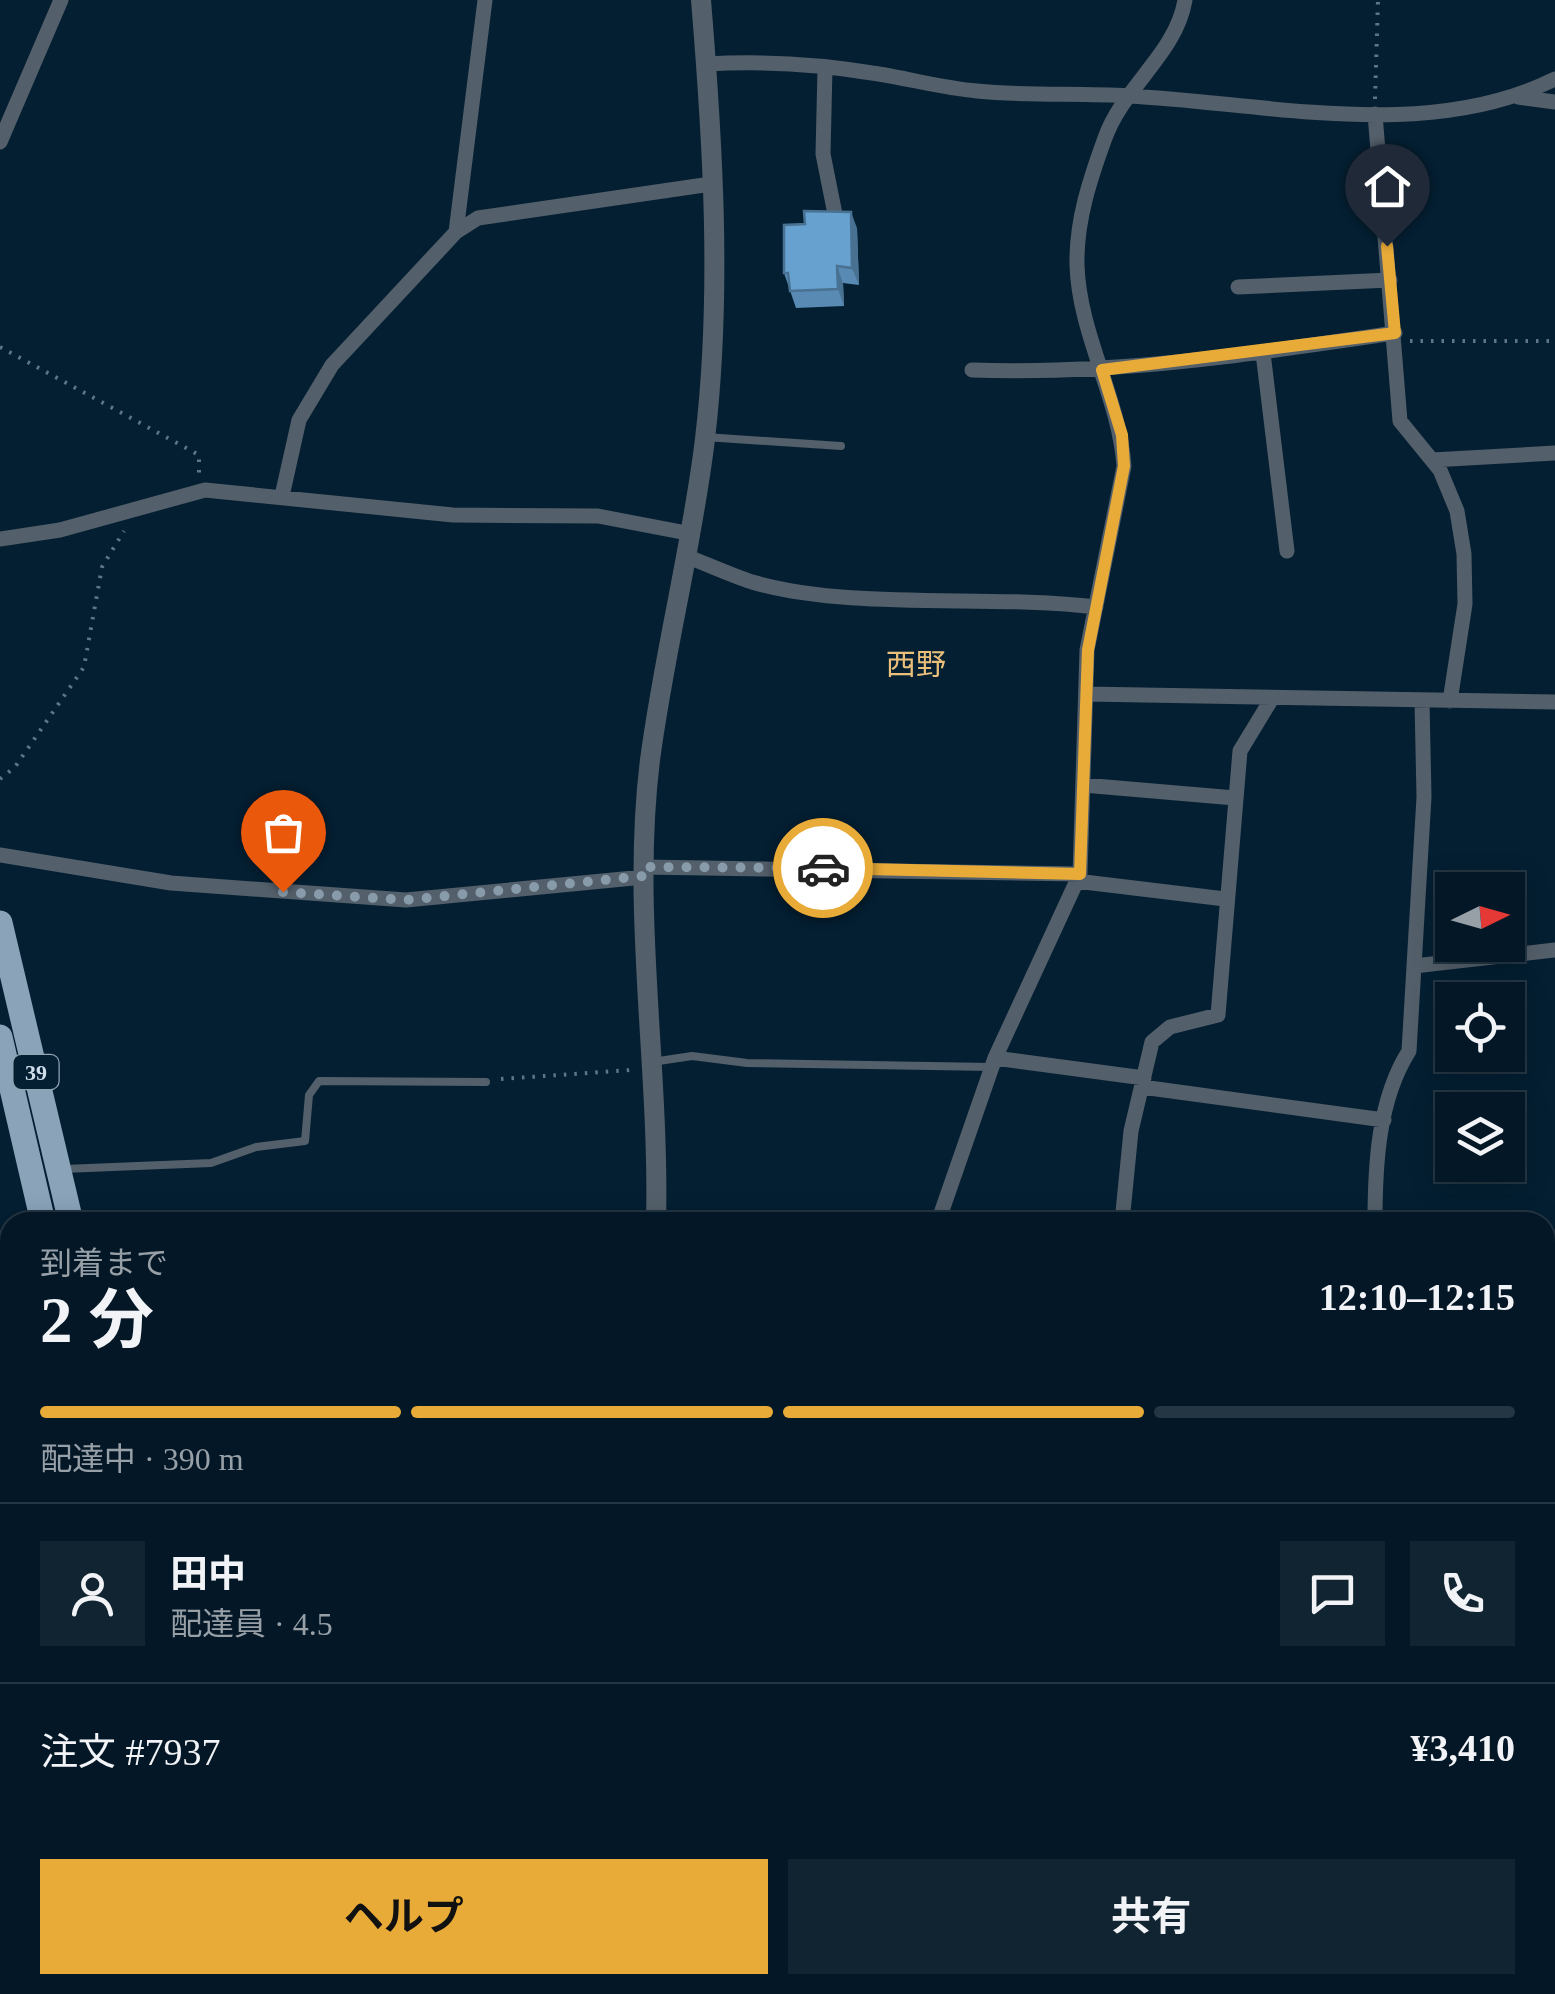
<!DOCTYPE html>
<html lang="ja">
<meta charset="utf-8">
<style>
body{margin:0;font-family:"Times New Roman","Noto Sans JP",serif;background:#112432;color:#f1f3f6;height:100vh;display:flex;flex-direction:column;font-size:38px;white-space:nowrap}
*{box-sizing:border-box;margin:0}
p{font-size:32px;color:#979fa7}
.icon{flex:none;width:55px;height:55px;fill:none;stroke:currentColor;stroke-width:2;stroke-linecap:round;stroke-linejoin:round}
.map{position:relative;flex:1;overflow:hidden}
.side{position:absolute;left:0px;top:1212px;width:1555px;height:782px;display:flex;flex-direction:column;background:#031726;border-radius:30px 30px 0 0;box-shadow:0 5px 25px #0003,0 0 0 2px #243643}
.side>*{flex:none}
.needle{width:65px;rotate:85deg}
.fabs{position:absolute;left:1435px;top:872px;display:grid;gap:20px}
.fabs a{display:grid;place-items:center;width:90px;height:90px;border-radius:0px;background:#031726;box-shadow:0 5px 25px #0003,0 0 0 2px #243643;font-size:50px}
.pin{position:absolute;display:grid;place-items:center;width:85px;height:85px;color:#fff;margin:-102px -42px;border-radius:50% 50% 50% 0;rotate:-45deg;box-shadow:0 0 10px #0007}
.pin .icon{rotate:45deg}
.courier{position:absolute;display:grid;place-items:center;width:100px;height:100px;margin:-50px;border:8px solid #e9ab38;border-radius:50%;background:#fff;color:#222;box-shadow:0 2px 12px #0007}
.head em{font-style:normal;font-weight:700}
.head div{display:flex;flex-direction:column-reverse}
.head{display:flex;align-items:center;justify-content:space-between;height:170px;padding:0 40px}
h1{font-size:65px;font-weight:700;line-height:75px}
.bar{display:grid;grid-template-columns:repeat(4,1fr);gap:15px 10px;align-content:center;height:120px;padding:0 40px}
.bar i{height:12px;border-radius:8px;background:#243643}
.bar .selected{background:#e9ab38}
.bar p{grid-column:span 4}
.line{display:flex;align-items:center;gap:25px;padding:0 40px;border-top:2px solid #243643}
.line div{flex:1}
.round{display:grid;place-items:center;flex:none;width:105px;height:105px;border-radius:0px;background:#112432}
.primary-button{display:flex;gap:20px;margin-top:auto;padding:20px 40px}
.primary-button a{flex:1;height:115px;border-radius:0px;background:#e9ab38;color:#111;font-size:40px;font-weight:700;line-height:115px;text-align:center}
.primary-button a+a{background:#112432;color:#f1f3f6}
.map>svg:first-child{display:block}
</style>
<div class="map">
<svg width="1555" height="1994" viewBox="0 0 1555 1994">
<rect width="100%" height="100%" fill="#041f32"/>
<path fill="#052841" d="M1545,1652L1555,1653V1857H1545Z"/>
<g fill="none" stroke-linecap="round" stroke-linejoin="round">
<path stroke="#607686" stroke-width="4" stroke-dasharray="2.5 8" stroke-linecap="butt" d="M1375,99L1378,0
M1410,341H1555
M0,347L199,455V474
M0,779L15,767L84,667L102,567L124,531
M501,1079L631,1070
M1155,1985L1162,1994"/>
<path stroke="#535f6a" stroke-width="8" d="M705,437L841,446
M652,1062L692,1056L747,1063L992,1067
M64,1169L211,1163L256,1147L305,1141L309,1095L319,1081L486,1082
M1545,1866H1555"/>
<path stroke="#535f6a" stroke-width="15" d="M706,64C761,61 818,64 872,73C907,78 942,88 977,91C1027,96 1078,93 1129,96C1267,103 1426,143 1555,79
M825,68L823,154L835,214
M1518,97L1555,102
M1375,114L1400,421L1440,470L1457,511L1464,554L1465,604L1450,701
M0,142L61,0
M456,232L485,0
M1238,287L1390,280
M1263,353L1287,551
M972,370C1115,375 1254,354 1395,333
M1432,460L1555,453
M282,496L299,420L332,365L456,232L478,218L711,184
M0,539L60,530L205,490L453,515L598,516L692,534
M688,557C709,565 731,575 752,582C853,611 989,594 1096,607
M1086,694L1555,702
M1083,785L1235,798
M0,855L171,883L406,900L644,877
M644,867L1080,874
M1076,881L1225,899
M1414,966L1555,950
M995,1058L1144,1078
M1142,1087L1384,1120
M938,1222L995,1058L1080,874L1087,650L1124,466C1119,397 1079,334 1077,265C1076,221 1090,179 1105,138C1123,87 1176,54 1185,0
M1122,1222L1131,1131L1152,1042L1170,1027L1218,1015L1240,751L1271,700
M1375,1222C1375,1165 1378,1100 1409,1051L1424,797L1422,701
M1545,1312H1555
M0,1392L10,1395
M1545,1640H1555
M0,1802L10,1800
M428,1994L431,1985
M1137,1994L1138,1985"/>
<path stroke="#535f6a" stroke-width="20" d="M656,1222C660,1069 631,913 650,760C664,653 692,547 705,439C722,294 713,145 701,0
M635,1985L636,1994"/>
<path stroke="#8aa3b9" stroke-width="25" d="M0,923L71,1222
M0,1037L43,1222
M147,1985L148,1994
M173,1985L174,1994"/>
</g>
<path fill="#598ab3" d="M857,228L859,285L843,283L844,306L796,308L784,273Z"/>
<path fill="#487192" d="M851,212L857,228L859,285L852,268Z
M837,266L843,283L844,306L838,289Z"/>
<path fill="#67a1d0" stroke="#487192" stroke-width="2.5" d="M804,211L851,212L852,268L837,266L838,289L790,291L788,273H784V225L805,224Z"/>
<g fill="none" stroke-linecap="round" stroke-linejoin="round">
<path stroke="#879baa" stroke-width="10" stroke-dasharray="0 18" d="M283,892L406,900L644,876V867L823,868"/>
<path stroke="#e9ab38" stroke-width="12" d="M823,868L1080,874L1088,650L1124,466L1122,435L1102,370L1395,333L1387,246"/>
</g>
<g text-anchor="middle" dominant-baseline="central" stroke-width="10" stroke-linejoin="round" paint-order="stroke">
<rect fill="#041f32" stroke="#91a5b4" stroke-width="2.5" x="13.5" y="1055" width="45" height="34" rx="8"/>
<g font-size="22" font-weight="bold" fill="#cedeeb">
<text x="36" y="1072">39</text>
</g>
<g font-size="30" fill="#eabf7a" stroke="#041f32">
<text x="916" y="664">西野</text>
</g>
</g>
</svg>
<div class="fabs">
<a><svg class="needle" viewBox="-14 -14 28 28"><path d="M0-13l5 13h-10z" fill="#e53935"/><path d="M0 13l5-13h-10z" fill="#979fa7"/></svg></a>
<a><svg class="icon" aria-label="locate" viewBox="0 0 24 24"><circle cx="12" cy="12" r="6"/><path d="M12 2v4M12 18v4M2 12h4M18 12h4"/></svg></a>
<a><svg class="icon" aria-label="layers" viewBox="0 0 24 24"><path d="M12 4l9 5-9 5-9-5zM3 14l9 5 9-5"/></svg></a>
</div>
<div class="pin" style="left:283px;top:892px;background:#ea580c"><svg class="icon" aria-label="bag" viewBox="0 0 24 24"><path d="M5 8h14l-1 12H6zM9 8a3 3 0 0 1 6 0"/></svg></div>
<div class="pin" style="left:1387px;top:246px;background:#1f2937"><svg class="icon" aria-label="home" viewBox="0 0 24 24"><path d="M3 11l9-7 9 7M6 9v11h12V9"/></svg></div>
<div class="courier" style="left:823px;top:868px"><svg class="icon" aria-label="car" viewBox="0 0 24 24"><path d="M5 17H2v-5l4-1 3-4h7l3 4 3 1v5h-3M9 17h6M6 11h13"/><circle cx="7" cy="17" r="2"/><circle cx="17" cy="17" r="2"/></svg></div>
<section class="side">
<div class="head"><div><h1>2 分</h1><p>到着まで</p></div><em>12:10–12:15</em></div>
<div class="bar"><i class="selected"></i><i class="selected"></i><i class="selected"></i><i></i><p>配達中 · 390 m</p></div>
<div class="line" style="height:180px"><a class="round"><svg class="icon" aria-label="person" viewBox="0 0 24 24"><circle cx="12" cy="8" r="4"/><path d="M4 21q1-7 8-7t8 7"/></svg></a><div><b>田中</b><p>配達員 · 4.5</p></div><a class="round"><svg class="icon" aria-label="chat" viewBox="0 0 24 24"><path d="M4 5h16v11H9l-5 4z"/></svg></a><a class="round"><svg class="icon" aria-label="phone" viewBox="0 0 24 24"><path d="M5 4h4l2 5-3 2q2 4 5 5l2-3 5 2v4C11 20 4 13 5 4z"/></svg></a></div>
<div class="line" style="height:130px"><div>注文 #7937</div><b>¥3,410</b></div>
<div class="primary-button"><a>ヘルプ</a><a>共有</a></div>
</section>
</div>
